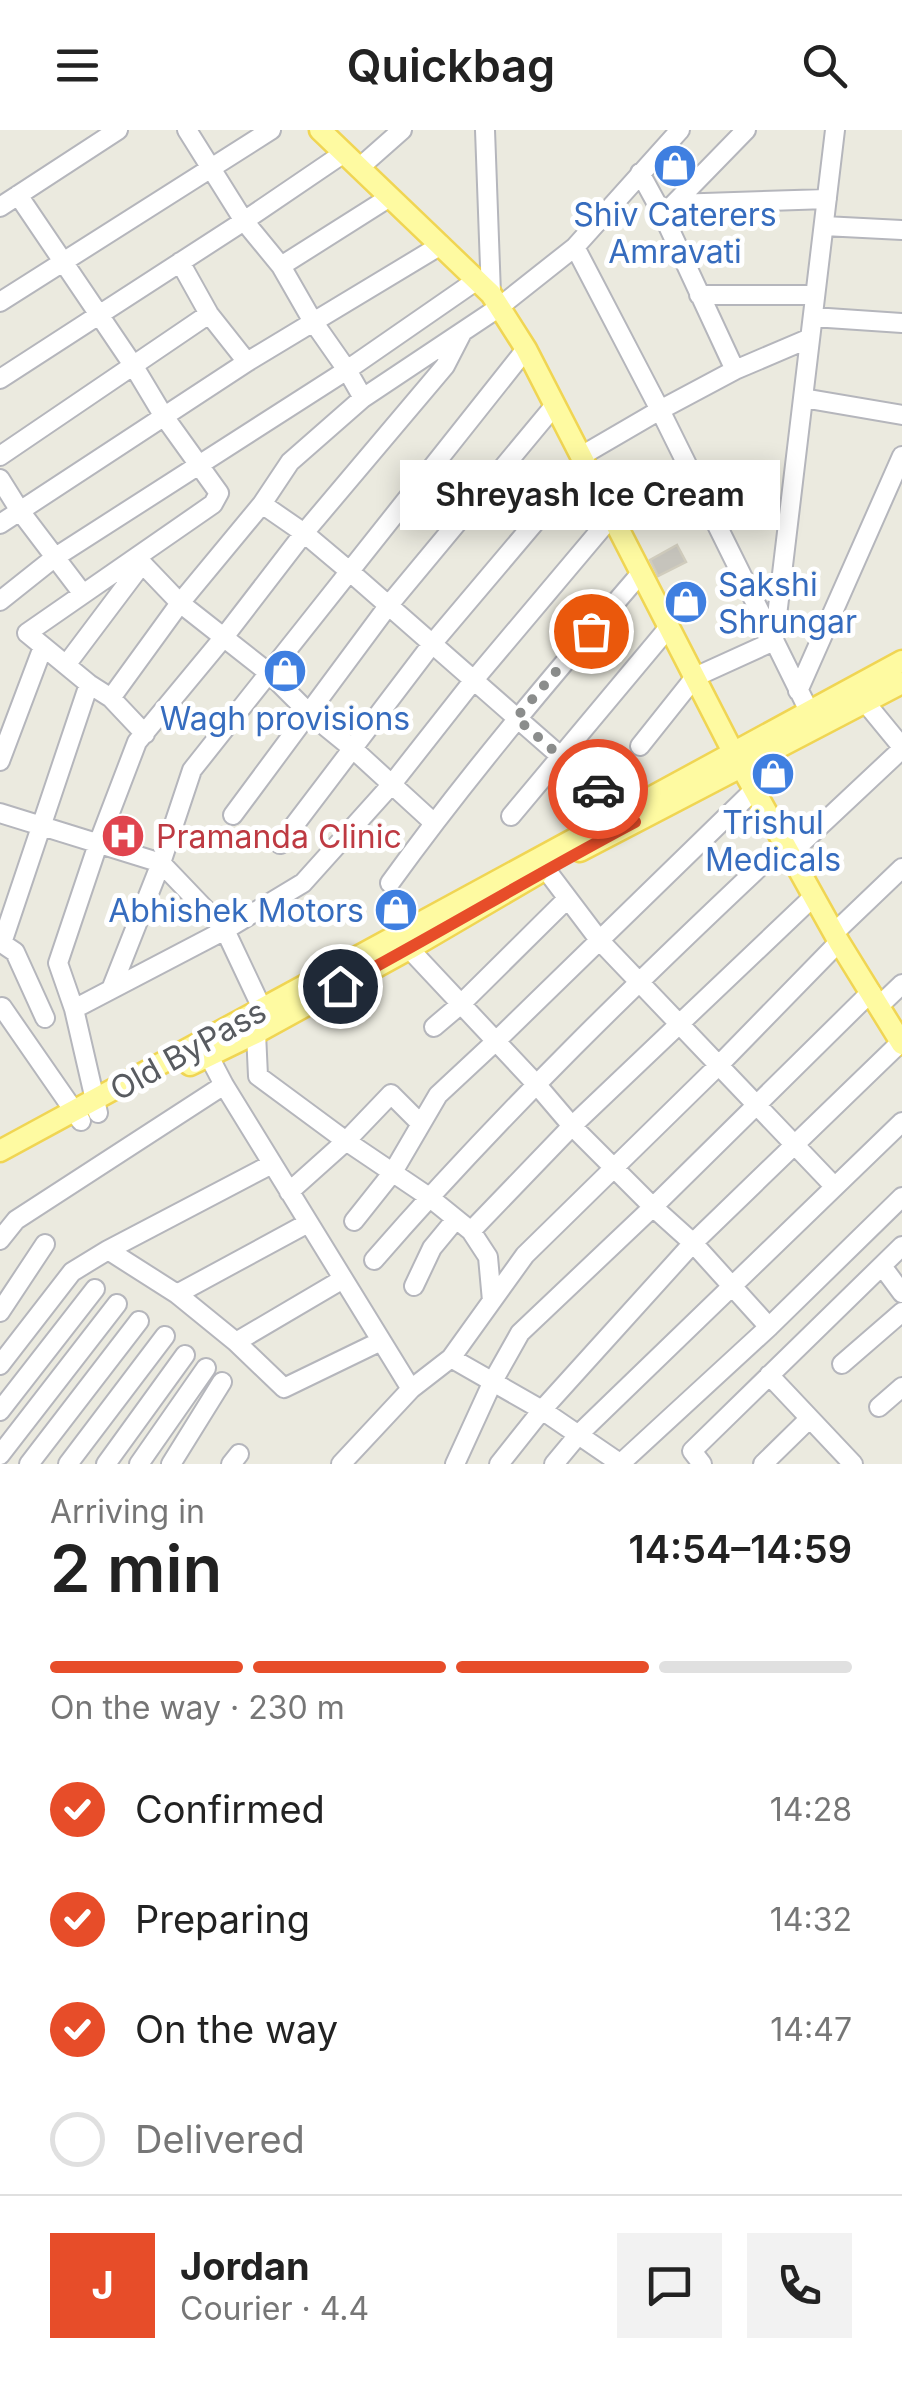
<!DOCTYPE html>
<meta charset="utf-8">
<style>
body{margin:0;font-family:Inter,sans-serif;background:#f2f2f2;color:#222;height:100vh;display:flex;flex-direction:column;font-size:38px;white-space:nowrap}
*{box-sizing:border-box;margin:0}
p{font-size:32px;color:#767676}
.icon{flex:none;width:55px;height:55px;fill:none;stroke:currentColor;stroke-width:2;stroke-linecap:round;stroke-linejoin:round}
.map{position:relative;height:1334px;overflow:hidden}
.drawer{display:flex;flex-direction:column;background:#fff;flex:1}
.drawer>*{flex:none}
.pin{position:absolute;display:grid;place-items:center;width:85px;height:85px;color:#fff;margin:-42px;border:5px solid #fff;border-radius:50%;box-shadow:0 2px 10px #0007}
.courier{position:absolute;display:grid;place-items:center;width:100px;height:100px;margin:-50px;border:8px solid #e74d29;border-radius:50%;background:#fff;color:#222;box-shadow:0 2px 12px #0007}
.bubble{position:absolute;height:70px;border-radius:0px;background:#fff;box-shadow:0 5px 25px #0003;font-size:32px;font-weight:600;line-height:70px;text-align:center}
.headline em{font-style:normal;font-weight:600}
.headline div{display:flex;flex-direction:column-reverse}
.headline{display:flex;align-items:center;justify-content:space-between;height:170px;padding:0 50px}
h1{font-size:65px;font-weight:600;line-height:75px}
.bar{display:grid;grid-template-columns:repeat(4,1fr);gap:15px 10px;align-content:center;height:120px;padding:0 50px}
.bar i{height:12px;border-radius:8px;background:#e0e0e0}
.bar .current{background:#e74d29}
.bar p{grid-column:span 4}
.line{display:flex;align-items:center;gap:25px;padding:0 50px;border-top:2px solid #e0e0e0}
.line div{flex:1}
.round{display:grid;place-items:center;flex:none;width:105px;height:105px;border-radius:0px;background:#f2f2f2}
ol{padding:0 50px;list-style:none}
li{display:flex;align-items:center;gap:30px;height:110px}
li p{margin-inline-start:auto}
li .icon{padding:10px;border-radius:50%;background:#e74d29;color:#fff;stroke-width:4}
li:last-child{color:#767676}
li i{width:55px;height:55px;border:5px solid #e0e0e0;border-radius:50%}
header{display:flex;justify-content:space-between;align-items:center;height:130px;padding:0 50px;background:#fff;font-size:45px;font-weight:600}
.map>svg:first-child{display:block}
</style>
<header><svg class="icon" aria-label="menu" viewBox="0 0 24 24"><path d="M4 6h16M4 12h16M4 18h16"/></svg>Quickbag<svg class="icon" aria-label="search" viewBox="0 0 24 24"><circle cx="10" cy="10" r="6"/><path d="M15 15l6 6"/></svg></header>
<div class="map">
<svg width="902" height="1334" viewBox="0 0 902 1334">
<rect width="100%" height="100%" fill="#ebeadf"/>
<path fill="#c6c4bc" stroke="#d0ccbd" stroke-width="2.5" d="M677,415L686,432L658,446L650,430Z"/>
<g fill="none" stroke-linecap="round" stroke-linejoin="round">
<g stroke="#b5b6bc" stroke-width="22">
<path id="minor" d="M187,0L244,91L281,136L312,190L347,240L363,268
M485,0L491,164
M359,38L402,0
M640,43L663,85L735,240
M18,65L133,235L163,285L219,363L213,374L27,503L89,554L111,568L145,604
M674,74L827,69
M0,77L118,0
M670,78L746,0
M824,96L902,100
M575,117L660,280L809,581
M180,132L209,184L247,232
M281,136L390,67
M699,165H815
M0,172L271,0
M813,187L902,193
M0,249L244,91L344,23
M803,268L902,285
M0,326L209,184
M581,326L660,280L735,240L810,208
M0,349L20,381L83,464
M262,374L304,403L348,440L631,688
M0,394L247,232L441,115
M137,428L180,473L269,543L309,583L352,618L434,693
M0,471L54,428L347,240L477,150
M66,535L142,434
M798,561L902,326
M111,568L180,473L262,374L290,332L363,268L498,178L575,117L680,0
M865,572L902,617
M640,616L695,547L774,511L835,0
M0,631L43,517
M0,683L161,733L225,800L267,889
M233,685L388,476L555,275
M511,686L669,497
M280,714L432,514L585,333
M790,724L902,619
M538,729L600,811L834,1056
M390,753C468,645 554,544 641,443
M834,803L902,738
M401,810L537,955L572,996L653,1077L693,1113L769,1197
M0,812L15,822L45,888
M2,813L89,554
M112,857L161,733L192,640L526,219
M879,876L902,854
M2,877L81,991
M74,879L225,800L303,753L392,654L473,551L612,386
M253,890L256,903L258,946L346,1011L429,1067L471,1101L488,1127L492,1171
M434,897L461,874L567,769
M202,913L224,955L411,1259
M98,983L74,879L58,833L98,714L137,612L224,507L304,403L445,236L462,203
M289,1062L346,1011L391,964L421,994
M354,1091L393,1042L438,965L496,911L754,660
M471,1101L572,996L813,767
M0,1110L16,1090L224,955
M108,1120L177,1164L236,1212L284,1258L381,1211
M374,1130C502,983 642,847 784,714
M882,1136L902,1163
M414,1156L432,1118L456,1089
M177,1164L308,1093
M0,1182L45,1114
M236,1212L343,1149
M451,1228L542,1280L621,1334
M842,1234L902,1182
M0,1235L72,1142L108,1120L272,1034
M769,1245L853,1334
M879,1277L902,1257
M0,1281L95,1159
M0,1325L117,1174
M29,1334L139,1191
M68,1334L165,1206
M106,1334L185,1225
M139,1334L206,1238
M171,1334L222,1252
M231,1334L239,1324
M341,1334L411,1259L451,1228L525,1125L719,935L839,812
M455,1334L493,1251L520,1203L653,1077L871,862
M499,1334L542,1280L693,1113L901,912
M554,1334L579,1304L902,992
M620,1334L769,1197L902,1067
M702,1334L692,1321L902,1116
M763,1334L809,1289"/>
</g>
<g stroke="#f0d553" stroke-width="25">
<path id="major" d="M320,0L491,164L526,219L733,622L839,812L902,914
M580,721L902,553
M190,935L256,903L409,819L537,744
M0,1021L902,531"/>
</g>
<use href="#minor" stroke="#fff" stroke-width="18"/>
<use href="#major" stroke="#fefaa1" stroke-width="20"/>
</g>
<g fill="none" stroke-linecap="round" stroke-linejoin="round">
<path stroke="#8b8d8c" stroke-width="10" stroke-dasharray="0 18" d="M591,501L516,588L598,659"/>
<path stroke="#e74d29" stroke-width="12" d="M340,856C439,803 535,745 635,692L598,659"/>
</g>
<defs>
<g id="shop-disc" transform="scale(2.25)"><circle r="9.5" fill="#3f7fe0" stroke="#fff"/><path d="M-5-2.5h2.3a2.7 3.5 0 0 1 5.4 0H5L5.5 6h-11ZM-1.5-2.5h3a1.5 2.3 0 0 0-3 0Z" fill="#fff"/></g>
<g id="hospital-disc" transform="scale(2.25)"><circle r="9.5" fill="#e0444e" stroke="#fff"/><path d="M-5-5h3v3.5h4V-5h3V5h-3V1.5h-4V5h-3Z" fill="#fff"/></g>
</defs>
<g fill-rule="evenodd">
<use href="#shop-disc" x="675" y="36"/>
<use href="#shop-disc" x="686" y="472"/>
<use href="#shop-disc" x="285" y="541"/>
<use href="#shop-disc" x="773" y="644"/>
<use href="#hospital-disc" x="123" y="706"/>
<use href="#shop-disc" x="396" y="780"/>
</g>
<g text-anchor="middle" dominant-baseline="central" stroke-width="10" stroke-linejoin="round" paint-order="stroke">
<g font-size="32" fill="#366cbe" stroke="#fff">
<text x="675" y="84">Shiv Caterers<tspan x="675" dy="37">Amravati</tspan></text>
<text x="718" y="454" text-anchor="start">Sakshi<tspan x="718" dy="37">Shrungar</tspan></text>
<text x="285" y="588">Wagh provisions</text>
<text x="773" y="692">Trishul<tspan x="773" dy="37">Medicals</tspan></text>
<text x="364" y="780" text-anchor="end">Abhishek Motors</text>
</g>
<g font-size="32" fill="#be3a42" stroke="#fff" text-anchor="start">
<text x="156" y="706">Pramanda Clinic</text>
</g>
<g font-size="32" fill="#585b60" stroke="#fff">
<text transform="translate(188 920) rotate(-29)">Old ByPass</text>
</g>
</g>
</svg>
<div class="pin" style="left:591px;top:501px;background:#ea580c"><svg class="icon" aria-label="bag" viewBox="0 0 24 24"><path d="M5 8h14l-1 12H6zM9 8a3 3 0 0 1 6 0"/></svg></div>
<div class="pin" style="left:340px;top:856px;background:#1f2937"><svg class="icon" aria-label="home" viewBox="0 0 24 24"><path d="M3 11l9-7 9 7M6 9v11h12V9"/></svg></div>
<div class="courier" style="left:598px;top:659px"><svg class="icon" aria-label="car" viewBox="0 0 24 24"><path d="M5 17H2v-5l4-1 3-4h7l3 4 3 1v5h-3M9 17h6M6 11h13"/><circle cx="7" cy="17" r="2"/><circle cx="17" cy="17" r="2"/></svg></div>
<div class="bubble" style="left:400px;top:330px;width:380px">Shreyash Ice Cream</div>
</div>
<section class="drawer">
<div class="headline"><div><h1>2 min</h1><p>Arriving in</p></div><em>14:54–14:59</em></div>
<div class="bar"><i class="current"></i><i class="current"></i><i class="current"></i><i></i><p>On the way · 230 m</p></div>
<ol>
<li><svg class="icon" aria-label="check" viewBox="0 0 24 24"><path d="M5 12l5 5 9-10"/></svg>Confirmed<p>14:28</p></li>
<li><svg class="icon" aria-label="check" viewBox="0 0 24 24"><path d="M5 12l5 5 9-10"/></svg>Preparing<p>14:32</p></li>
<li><svg class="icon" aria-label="check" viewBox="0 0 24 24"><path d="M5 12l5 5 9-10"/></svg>On the way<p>14:47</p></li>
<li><i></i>Delivered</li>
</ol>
<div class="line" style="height:180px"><b class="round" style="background:#e74d29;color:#fff">J</b><div><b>Jordan</b><p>Courier · 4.4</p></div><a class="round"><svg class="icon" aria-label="chat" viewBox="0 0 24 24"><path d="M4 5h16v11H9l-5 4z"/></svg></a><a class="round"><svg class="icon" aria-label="phone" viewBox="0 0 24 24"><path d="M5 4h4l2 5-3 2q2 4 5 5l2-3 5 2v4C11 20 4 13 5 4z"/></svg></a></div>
</section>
